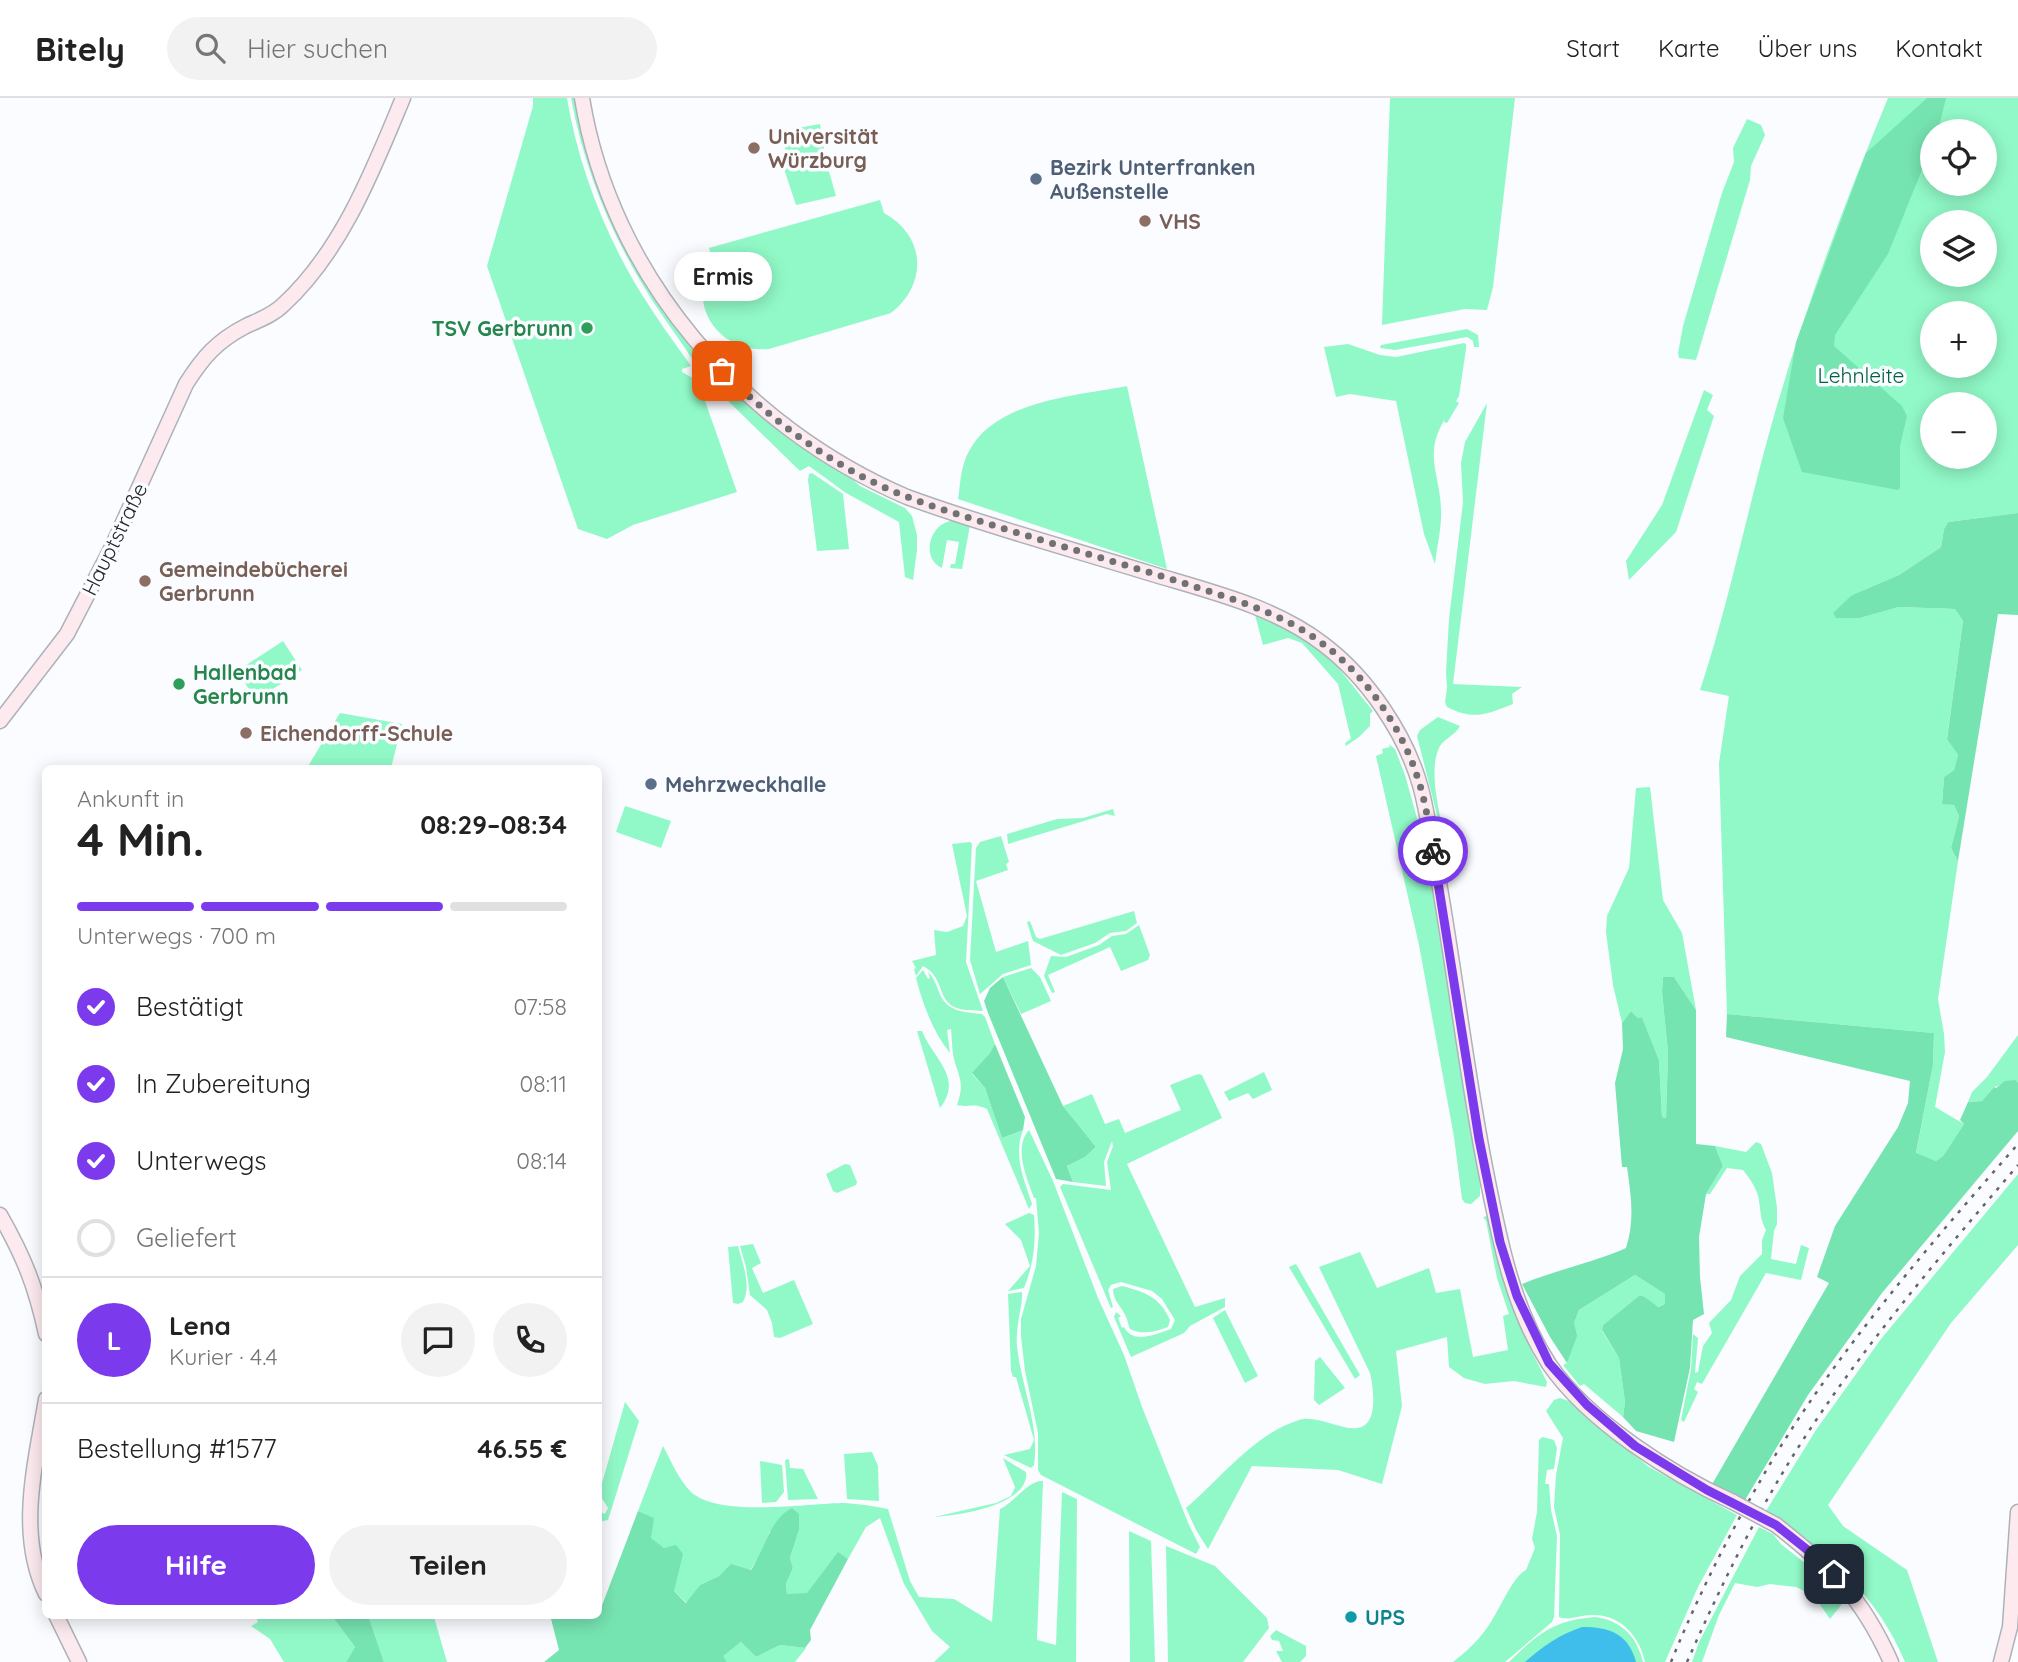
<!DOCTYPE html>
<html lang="de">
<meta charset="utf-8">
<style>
body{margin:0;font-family:Quicksand,sans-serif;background:#f2f2f2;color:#222;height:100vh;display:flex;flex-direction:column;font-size:26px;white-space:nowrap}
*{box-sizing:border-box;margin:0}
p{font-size:23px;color:#767676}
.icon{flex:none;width:38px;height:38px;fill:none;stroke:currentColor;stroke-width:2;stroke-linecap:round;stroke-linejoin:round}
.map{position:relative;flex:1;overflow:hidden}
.side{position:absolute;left:42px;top:667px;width:560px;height:854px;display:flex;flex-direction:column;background:#fff;border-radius:10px;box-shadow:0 4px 18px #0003}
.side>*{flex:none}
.buttons{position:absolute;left:1920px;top:21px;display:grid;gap:14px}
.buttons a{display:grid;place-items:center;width:77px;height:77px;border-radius:50%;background:#fff;box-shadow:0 4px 18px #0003;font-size:35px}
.pin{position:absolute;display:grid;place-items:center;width:60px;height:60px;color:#fff;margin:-30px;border-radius:14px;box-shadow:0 4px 10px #0006}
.courier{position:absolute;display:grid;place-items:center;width:70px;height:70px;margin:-35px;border:5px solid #7c3aed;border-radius:50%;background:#fff;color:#222;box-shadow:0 2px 9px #0007}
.bubble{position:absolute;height:49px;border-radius:24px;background:#fff;box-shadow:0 4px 18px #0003;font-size:23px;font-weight:700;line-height:49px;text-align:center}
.head em{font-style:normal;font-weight:700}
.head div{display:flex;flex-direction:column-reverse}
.head{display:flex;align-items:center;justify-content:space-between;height:119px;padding:0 35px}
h1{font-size:46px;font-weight:700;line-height:52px}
.bar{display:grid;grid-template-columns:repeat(4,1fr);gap:10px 7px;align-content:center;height:84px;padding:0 35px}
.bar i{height:9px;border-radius:5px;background:#e0e0e0}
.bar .selected{background:#7c3aed}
.bar p{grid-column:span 4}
.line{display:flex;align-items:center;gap:18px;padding:0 35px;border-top:2px solid #e0e0e0}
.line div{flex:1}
.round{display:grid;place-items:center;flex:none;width:74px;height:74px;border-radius:37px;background:#f2f2f2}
ol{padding:0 35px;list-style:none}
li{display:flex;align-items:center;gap:21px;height:77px}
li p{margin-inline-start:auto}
li .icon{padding:7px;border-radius:50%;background:#7c3aed;color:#fff;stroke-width:4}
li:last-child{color:#767676}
li i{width:38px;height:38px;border:4px solid #e0e0e0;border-radius:50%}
.cta{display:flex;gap:14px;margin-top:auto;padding:14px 35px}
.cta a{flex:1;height:80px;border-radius:42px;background:#7c3aed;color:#fff;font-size:28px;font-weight:700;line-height:80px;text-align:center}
.cta a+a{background:#f2f2f2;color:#222}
header{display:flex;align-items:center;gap:42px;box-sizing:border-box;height:98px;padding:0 35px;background:#fff;border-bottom:2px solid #e0e0e0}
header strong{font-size:33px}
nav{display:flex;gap:38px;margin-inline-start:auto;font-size:24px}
.search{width:490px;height:63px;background:#f2f2f2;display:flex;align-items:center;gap:18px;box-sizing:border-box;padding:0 24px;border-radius:38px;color:#767676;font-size:26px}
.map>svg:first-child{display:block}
</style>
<header>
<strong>Bitely</strong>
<div class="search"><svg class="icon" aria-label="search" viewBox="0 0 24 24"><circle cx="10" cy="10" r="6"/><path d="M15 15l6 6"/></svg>Hier suchen</div>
<nav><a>Start</a><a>Karte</a><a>Über uns</a><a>Kontakt</a></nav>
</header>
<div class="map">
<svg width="2018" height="1564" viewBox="0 0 2018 1564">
<rect width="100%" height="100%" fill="#fafcff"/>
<path fill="#91f9c7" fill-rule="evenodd" d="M533,0H567C578,67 604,134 639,192C655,218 673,243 691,268L682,271V274L698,283L737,394L633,427L607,441L578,431L487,168L533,8Z
M571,0H577L585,35L677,227L860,388L905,410L912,418L917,437V452L913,482L905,479L899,424L846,395L809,368L800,373L726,301L715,303C698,262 667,228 644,189C609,132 583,66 571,0Z
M1390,0H1515L1493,189L1487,212L1465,211L1382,227Z
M1888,0H2018V415L1948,424L1944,431L1941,449L1899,477L1852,497L1836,520H1860L1899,509L1955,511L1963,523L1947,640L1958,657L1954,672L1944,679L1942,705L1954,707L1959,718L1951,750L1958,763L1938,901L1944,936L1945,954L1935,1009L1964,1026L1943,1058L1936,1063L1916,1056L1933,967L1934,935L1727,916L1719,665L1729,598L1700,592C1729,505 1747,413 1772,325C1803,215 1844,106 1888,0ZM1932,33H1984V86H1932ZM1932,124H1984V177H1932ZM1932,215H1984V268H1932ZM1932,306H1984V359H1932Z
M1747,21L1761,27L1765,37L1751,68L1750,82L1696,262L1679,260L1678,255L1683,228L1722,95L1734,64L1733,50Z
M820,26L826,63L836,98L796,107L780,59L786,54L780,33Z
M880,102L884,115C926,138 928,186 891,215L769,251C729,255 695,223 704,181C707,166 714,167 709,150Z
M1467,231L1478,237L1479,249H1474L1473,243L1467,239L1395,252L1380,250L1381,247Z
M1464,245L1466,246V251L1459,298L1456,303L1459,305L1447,325L1444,324L1445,321C1423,356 1440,376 1441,411C1442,429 1437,448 1435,466L1424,436L1396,303L1350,296L1336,299L1324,249L1348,246L1380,257L1396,259Z
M1127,288L1167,471L958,401C960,390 960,379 963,369C980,303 1071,299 1127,288Z
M1704,292L1713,297L1707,312L1714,318L1676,434L1629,482L1626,463L1662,407Z
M1487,305L1453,586L1522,589L1512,596L1513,606C1487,616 1474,623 1447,609L1445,604L1447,590L1446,574L1449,521L1463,404L1461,365L1465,344Z
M812,375L843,396L849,451L817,453L808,382L809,376Z
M952,423L970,427L962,471L950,470L951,466H955L959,444L947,442L942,470C920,460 930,425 952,423Z
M1254,513L1295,534L1329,558L1373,613L1370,616V628L1359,639L1346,648L1345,645L1351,641L1338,586L1302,545L1288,540L1263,547Z
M283,543L302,572L256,602L237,573Z
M340,615L402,626L391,670H307Z
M1438,619L1460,628C1455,638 1442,641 1438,652C1428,678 1442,724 1447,751L1441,752L1437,717L1417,638L1420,632Z
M1389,646L1395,651L1405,677L1425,749L1480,1087V1098L1471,1106L1465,1105L1462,1101L1454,1039L1419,847L1376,658L1383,655L1382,651L1390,649Z
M1650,689L1663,802L1682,835L1696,912L1674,879H1663L1662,894L1668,954L1666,1020L1662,1019L1659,962L1642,919L1638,920L1631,913L1622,925L1613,887L1606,834L1607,818L1629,770L1636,690Z
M625,708L671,723L661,750L616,734Z
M1113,711L1115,718L1107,716L1008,746L1007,736L1057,721L1083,720Z
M1001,738L1009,764L1006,766L1008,772L976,783L996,854L1028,843L1031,867L1003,876L980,896L970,862L976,750L980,744Z
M970,744L972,746L966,864L983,913C974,912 963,913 954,909C937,900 944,879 923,868L916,878L914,871L916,870L912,863L936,857L934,832L947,834L963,828L967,818L952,746Z
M1134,813L1137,825L1126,833L1110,835L1095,845L1061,857L1033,843L1027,824L1030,823L1036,839L1040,841Z
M1139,827L1150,857L1148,862L1121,873L1110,849L1048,877L1055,894L1052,895L1044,878L1051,858L1066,859L1099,847L1112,838L1126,836Z
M1031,870L1040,879L1051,903L1021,916L1003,879Z
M923,872L928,881L930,880L928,874C934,880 936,886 939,894C946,914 964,914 982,916L985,919L995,946L989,956L972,976L985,990L1002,1040L1023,1032C1013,1058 1024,1081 1032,1106L1029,1111L987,1011C972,1004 970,1010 957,1007C965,985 959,980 954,961C952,953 952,940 951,931L947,932L950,955C933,934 923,907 916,880Z
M917,933H922C933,961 964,979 940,1010Z
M2018,937V985L2016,982L1994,989L1982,1003L1968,1004L1972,994L1987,979Z
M1264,974L1272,992L1253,1001L1248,995L1229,1003L1224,994Z
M1198,976L1202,977L1222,1020L1127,1066L1195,1209L1225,1200V1209L1190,1228L1184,1235L1131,1259L1114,1219L1116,1214L1121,1218L1118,1220L1122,1230L1124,1229C1133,1247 1156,1236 1171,1231L1175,1222L1162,1201L1152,1193L1121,1184L1111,1187L1108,1192L1113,1209L1111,1210L1060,1089L1063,1086L1111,1092L1107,1064L1113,1048L1112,1043L1104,1064L1106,1088L1073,1084L1067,1068L1085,1059L1096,1049L1063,1008L1092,996L1105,1026L1119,1021L1125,1035L1181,1012L1170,987Z
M1029,1032L1053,1083L1098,1200L1124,1257L1142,1309L1189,1427L1200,1449L1196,1456L1041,1377L1038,1372V1335L1025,1273L1021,1238V1221L1036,1168L1039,1135L1036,1100H1034C1027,1080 1013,1050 1029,1032Z
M1756,1044L1761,1046L1772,1075L1777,1110V1126L1774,1133L1771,1161L1796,1166L1801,1147L1809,1150L1801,1182L1766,1175L1702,1286L1697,1284L1694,1291L1698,1294L1684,1324L1681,1322L1691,1271L1693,1236L1698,1240L1695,1275L1698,1274L1703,1248L1712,1235L1709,1225L1731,1202L1740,1178L1762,1156V1142L1766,1132C1760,1121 1761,1115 1759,1103C1758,1092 1750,1081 1743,1072L1727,1070L1710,1096H1706L1723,1068L1715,1048L1746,1054Z
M845,1066L850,1067L857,1084L856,1087L837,1095L833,1093L826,1076Z
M2018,1076V1147L1951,1225L1828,1407L1843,1428L1907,1472L1938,1564H1905C1876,1494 1826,1455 1766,1413L1816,1332L1881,1241Z
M1029,1115L1034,1117C1036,1142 1034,1166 1024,1190L1008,1193L1030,1168L1021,1142L1005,1126Z
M1487,1118L1531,1252L1547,1284L1546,1289L1514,1283L1485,1286L1464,1280L1449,1269L1447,1239L1396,1253L1402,1308L1382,1386L1338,1372L1252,1368L1208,1451L1196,1432L1186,1410C1221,1380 1254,1336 1299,1322C1319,1315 1352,1340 1366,1326C1377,1316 1373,1288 1370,1275L1319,1169L1360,1154L1377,1190L1429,1170L1436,1195L1460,1191L1473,1259L1508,1252L1503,1218L1509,1216L1497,1180L1486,1123L1483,1119Z
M753,1146L761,1165L752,1170L763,1195L794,1182L813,1226L780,1240L774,1239L772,1225L767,1212L750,1197L746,1169L740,1148Z
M738,1148C742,1164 752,1188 743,1204L738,1206L733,1205L728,1149Z
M1296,1166L1360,1277L1355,1281L1289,1169Z
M1635,1177L1665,1196V1206L1657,1209L1645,1199L1640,1197L1603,1227L1602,1233L1619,1260L1625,1304L1623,1319L1584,1286L1580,1288L1563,1267L1567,1265L1574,1225L1579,1212Z
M1122,1188C1145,1194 1160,1199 1170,1222L1168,1229C1156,1234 1141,1237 1130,1231C1128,1227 1128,1223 1126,1219C1122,1208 1113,1204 1113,1191Z
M1022,1194C1023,1208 1015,1229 1017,1248C1021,1288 1040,1327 1034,1367L1031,1370L1004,1357L1030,1351L1034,1342L1016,1279H1013L1011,1273L1008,1196Z
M1225,1212L1258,1278L1245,1285L1213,1220Z
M1320,1259L1345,1290L1319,1307L1314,1302L1315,1263Z
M1560,1300L1569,1303L1649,1369L1737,1417L1698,1489L1665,1564H1645C1640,1538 1619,1515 1591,1517C1581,1517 1568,1523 1559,1519L1560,1437L1554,1409L1556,1377L1563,1340L1546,1313L1554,1302Z
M625,1304L639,1323L608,1422L599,1424V1413L605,1416L608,1410L599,1396Z
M1542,1339L1554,1342L1557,1350L1554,1371L1547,1372L1545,1386H1549L1551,1412L1557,1438L1554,1519L1552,1524L1505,1564H1453C1467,1553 1479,1542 1489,1527C1499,1513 1513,1478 1526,1472L1535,1450L1532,1441L1537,1414L1539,1342Z
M663,1348C671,1363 679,1382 691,1394C720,1420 807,1405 845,1405C859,1406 874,1408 888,1411L910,1483L919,1499L954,1501L992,1524L1000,1411C1015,1404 1028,1382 1043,1383L1037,1542L1056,1547L1062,1394L1077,1401L1076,1564H934L950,1549L932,1533L904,1486L880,1420L866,1429L848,1461L838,1455L807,1496H787L786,1486L793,1470L790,1460L799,1432L770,1433L758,1461L750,1472L731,1467L719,1478L700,1487L687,1505L674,1493L664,1450L650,1440L653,1420L638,1413Z
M872,1354L878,1368L879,1403L847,1401L844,1356Z
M1003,1360L1026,1374C1030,1407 958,1418 934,1419L996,1405L1011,1398L1015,1389Z
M789,1361L790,1370L803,1371L818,1401L788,1402L785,1362Z
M760,1363L782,1367L784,1394L776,1404L762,1405Z
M1759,1429L1773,1436L1781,1446L1811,1470L1842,1506L1830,1521L1814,1498L1796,1489L1770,1486L1757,1489L1735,1485L1719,1517L1702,1564H1692L1699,1544Z
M1129,1433L1151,1443L1155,1564H1130Z
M1166,1448L1215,1468L1267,1520L1269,1530L1243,1564H1168Z
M255,1517H331L355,1549L346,1564H284L270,1541L251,1528L258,1524Z
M368,1517H439L434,1519L447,1564H384Z
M1596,1519C1622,1523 1637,1539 1643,1564H1509C1539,1535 1554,1522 1596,1519Z
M1276,1532L1306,1548V1558L1300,1564H1282L1276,1553H1283L1279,1543L1272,1542L1270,1538Z
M741,1544L756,1559L780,1547L806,1550L795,1564H727L722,1558Z"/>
<path fill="#76e4b1" d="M1927,0H1946L1939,29L1937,33H1932V47L1888,156L1835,237L1834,248L1902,308L1907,318L1900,348V390L1898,392L1802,374L1783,320L1796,244L1866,55Z
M2018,415V517L1998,516L1958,763L1951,750L1959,718L1954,707L1942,706L1944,679L1954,672L1958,657L1947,641L1963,523L1955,511L1899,509L1860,520H1836L1833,515L1852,497L1899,477L1941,449L1944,431L1948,424Z
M1003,879L1063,1008L1096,1049L1085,1059L1067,1068L1073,1084L1056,1081L988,915L984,903L990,890Z
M1663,879H1674L1696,912V1046L1715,1048L1723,1068L1706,1096L1699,1139L1700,1179L1704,1216L1693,1222L1690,1270L1674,1344L1636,1333L1623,1319L1625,1304L1619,1260L1602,1232L1603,1227L1640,1197L1645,1199L1658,1209L1665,1206V1196L1635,1177L1579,1212L1574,1225L1577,1238L1567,1265L1550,1239L1522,1186C1556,1172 1592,1165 1626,1150C1635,1122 1631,1098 1627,1069H1622L1615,985L1623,951L1622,925L1631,913L1638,920L1642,919L1659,962L1662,1019L1666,1020L1668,954L1662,894Z
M1727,916L1934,935L1933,967L1916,1055L1936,1063L1943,1058L1964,1026L1960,1022L1968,1004L1982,1003L1994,989L1996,990L2005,983L2016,982L2018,985V1033L1882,1195L1808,1297L1745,1402L1711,1388L1829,1185L1817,1179L1835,1128L1898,1029L1908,1005L1910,983L1726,939Z
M995,946L1025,1019L1023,1032L1002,1040L985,990L972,975L989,956Z
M792,1410L799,1416V1432L790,1460L793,1470L786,1486L787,1496L807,1495L838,1454L848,1461L810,1532L811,1542L805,1550L780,1547L756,1559L741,1544L723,1558L727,1564H544L559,1552L550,1517H598L599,1509L601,1510L638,1413L654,1420L651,1440L664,1450L676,1447L683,1456L674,1493L686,1505L700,1487L719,1478L731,1466L751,1472C765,1451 769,1422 792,1410Z
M331,1517H368L384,1564H346L355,1549Z"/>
<path fill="#3fbeeb" d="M1582,1529C1609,1529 1628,1535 1636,1564H1525C1543,1548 1559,1537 1582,1529Z"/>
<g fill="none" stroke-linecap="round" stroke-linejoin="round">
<g stroke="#adb2b9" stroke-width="17">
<path id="secondary" d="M582,0C611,179 743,329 907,399C986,428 1068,450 1149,475C1208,493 1274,508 1323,546C1367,579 1405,635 1420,687C1428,715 1431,745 1437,773C1455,873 1466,974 1486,1074C1499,1139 1512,1209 1549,1266C1588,1323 1671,1376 1733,1404
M0,623L67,536L111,451L186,286C203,259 217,243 246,228C259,222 273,217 283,207C342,153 373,72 403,0
M0,1117C24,1159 36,1189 46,1236
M46,1301C36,1363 16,1435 46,1496
M1776,1427C1832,1471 1861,1497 1891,1564
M56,1517L79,1564
M2001,1564L2010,1529L2018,1414"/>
</g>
<use href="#secondary" stroke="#fdeaef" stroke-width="14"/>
<path stroke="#646568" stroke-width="2.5" stroke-dasharray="3.5 7" stroke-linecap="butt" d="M1671,1564C1701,1490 1738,1419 1779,1351C1847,1242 1933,1143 2018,1046
M1687,1564C1718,1494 1751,1426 1791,1361C1856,1256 1938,1161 2018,1067"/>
<g stroke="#adb2b9" stroke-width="17" stroke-linecap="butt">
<path id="secondary-bridge" d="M1733,1404L1776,1427"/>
</g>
<use href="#secondary-bridge" stroke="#fdeaef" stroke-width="14"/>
</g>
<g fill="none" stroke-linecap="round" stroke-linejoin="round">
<path stroke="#707174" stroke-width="7" stroke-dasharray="0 12.6" d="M722,273C766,316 815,355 871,383C913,404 958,416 1002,430C1079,454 1156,475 1232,501C1264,512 1296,525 1323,546C1364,576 1400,627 1416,675C1425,700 1429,727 1433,753"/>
<path stroke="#7c3aed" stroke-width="9" d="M1433,753L1479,1041L1500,1144L1517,1198L1549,1265L1587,1307L1635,1348L1707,1392L1776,1427L1820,1462L1834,1476"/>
</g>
<g fill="#8d6e63" stroke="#fafcff" stroke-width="2.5">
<circle cx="754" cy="50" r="7"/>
<circle cx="1145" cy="123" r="7"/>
<circle cx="145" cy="483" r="7"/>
<circle cx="246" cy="635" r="7"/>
</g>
<g fill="#5c6f8a" stroke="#fafcff" stroke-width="2.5">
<circle cx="1036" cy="81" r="7"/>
<circle cx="651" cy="686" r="7"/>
</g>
<g fill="#2e9e5b" stroke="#fafcff" stroke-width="2.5">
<circle cx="587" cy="230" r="7"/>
<circle cx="179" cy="586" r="7"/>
</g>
<circle fill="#0f9aa8" stroke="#fafcff" stroke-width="2.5" cx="1351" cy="1519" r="7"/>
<g text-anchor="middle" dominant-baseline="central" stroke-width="7" stroke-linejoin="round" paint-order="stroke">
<g font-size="21" font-weight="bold" fill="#785e54" stroke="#fafcff" text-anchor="start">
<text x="768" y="38">Universität<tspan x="768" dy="24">Würzburg</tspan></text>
<text x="1159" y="123">VHS</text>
<text x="159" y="471">Gemeindebücherei<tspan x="159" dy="24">Gerbrunn</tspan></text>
<text x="260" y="635">Eichendorff-Schule</text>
</g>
<g font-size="21" font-weight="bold" fill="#4e5e75" stroke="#fafcff" text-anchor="start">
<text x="1050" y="69">Bezirk Unterfranken<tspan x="1050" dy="24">Außenstelle</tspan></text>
<text x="665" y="686">Mehrzweckhalle</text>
</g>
<g font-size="21" font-weight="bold" fill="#27864d" stroke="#fafcff" text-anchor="end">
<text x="573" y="230">TSV Gerbrunn</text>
<text x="193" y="574" text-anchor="start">Hallenbad<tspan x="193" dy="24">Gerbrunn</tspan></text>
</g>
<g font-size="21" fill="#035f3f" stroke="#fafcff">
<text x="1861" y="277">Lehnleite</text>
</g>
<g font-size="21" fill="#252629" stroke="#fafcff">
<text transform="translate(114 441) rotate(-64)">Hauptstraße</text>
</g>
<g font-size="21" font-weight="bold" fill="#0d838f" stroke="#fafcff" text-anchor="start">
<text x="1365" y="1519">UPS</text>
</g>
</g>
</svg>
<div class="buttons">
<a><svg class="icon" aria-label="locate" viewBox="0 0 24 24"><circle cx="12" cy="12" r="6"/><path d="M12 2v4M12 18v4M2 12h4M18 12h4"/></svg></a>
<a><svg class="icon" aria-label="layers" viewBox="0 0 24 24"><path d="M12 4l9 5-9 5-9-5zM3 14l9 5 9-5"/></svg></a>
<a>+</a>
<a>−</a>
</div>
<div class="pin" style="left:722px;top:273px;background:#ea580c"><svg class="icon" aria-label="bag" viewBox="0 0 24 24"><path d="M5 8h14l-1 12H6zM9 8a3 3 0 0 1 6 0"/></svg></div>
<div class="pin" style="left:1834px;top:1476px;background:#1f2937"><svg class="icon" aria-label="home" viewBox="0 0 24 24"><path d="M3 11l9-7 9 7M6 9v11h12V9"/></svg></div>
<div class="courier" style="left:1433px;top:753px"><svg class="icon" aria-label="bike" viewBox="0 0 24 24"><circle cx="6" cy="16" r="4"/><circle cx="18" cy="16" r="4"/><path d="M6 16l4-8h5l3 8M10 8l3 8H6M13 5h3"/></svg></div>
<div class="bubble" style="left:674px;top:154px;width:98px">Ermis</div>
<section class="side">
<div class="head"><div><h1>4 Min.</h1><p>Ankunft in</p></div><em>08:29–08:34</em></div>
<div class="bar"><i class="selected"></i><i class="selected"></i><i class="selected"></i><i></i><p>Unterwegs · 700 m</p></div>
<ol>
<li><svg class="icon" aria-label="check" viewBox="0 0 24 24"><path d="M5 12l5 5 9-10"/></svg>Bestätigt<p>07:58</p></li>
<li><svg class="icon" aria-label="check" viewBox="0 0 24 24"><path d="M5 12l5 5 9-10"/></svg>In Zubereitung<p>08:11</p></li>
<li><svg class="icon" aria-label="check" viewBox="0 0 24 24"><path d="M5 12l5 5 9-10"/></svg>Unterwegs<p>08:14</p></li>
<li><i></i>Geliefert</li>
</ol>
<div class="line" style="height:126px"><b class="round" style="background:#7c3aed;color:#fff">L</b><div><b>Lena</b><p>Kurier · 4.4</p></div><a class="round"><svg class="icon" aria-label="chat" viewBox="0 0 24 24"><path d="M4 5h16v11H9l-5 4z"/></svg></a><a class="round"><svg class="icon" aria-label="phone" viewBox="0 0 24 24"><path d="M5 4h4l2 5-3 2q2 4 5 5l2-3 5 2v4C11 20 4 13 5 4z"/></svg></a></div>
<div class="line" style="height:91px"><div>Bestellung #1577</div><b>46.55 €</b></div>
<div class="cta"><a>Hilfe</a><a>Teilen</a></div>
</section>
</div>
